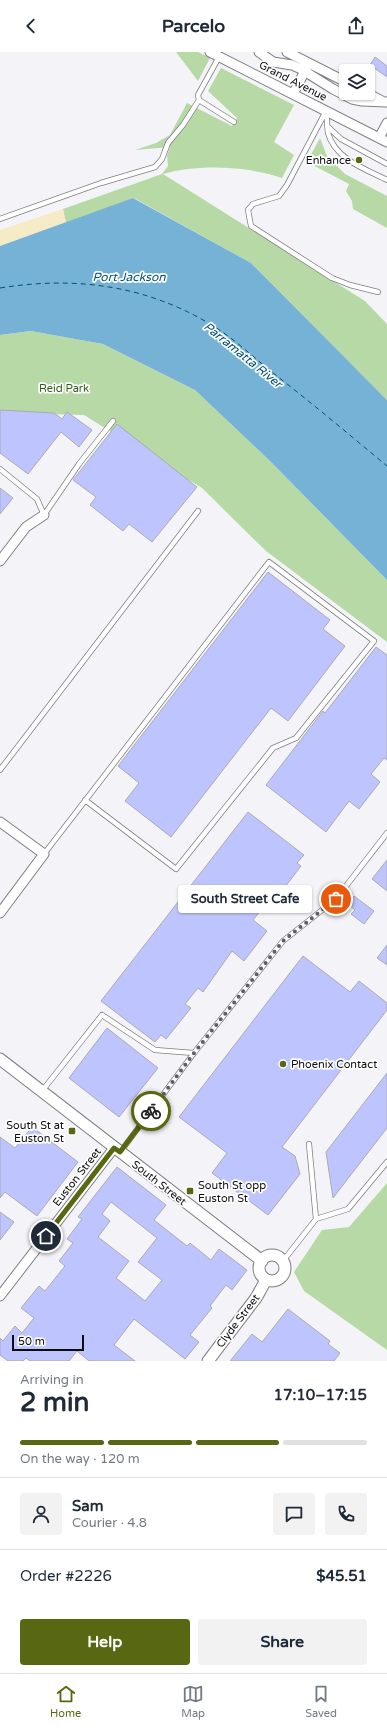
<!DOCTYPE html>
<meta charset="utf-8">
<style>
body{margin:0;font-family:"Varela Round",sans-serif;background:#f2f2f3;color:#1f2937;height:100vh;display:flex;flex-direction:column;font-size:15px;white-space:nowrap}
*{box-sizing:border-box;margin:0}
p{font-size:13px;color:#747a83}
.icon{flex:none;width:22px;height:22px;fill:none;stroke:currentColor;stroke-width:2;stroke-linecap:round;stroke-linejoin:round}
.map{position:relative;height:1309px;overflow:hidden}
.sheet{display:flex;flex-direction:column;background:#fff;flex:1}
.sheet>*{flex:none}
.buttons{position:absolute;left:339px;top:12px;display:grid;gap:8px}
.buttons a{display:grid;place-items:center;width:36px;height:36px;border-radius:4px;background:#fff;box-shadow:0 1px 3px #0004;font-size:20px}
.scale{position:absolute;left:12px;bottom:10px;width:72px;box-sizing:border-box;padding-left:4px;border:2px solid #0d0d0f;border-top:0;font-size:11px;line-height:14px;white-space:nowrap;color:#0d0d0f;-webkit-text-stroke:3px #fff;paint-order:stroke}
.pin{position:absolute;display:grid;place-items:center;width:34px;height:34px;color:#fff;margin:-17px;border:2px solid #fff;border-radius:50%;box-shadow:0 1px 4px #0007}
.courier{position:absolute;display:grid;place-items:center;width:40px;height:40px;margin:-20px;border:3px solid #586711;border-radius:50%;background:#fff;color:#222;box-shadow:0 1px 5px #0007}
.bubble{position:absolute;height:28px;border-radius:4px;background:#fff;box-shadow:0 1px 3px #0004;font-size:13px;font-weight:700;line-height:28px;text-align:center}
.headline em{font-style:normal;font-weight:700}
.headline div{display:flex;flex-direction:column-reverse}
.headline{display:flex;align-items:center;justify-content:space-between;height:68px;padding:0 20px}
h1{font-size:26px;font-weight:700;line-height:30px}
.bar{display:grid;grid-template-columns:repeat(4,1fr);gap:6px 4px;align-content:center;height:48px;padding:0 20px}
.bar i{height:5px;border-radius:3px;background:#e0e1e3}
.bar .current{background:#586711}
.bar p{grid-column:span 4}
.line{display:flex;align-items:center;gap:10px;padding:0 20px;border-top:1px solid #e0e1e3}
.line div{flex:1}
.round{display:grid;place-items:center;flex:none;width:42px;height:42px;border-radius:4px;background:#f2f2f3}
.cta{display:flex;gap:8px;margin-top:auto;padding:8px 20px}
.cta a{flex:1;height:46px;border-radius:4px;background:#586711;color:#fff;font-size:16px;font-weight:700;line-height:46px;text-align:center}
.cta a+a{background:#f2f2f3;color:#1f2937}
header{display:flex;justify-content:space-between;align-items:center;height:52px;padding:0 20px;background:#fff;font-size:18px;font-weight:700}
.menu{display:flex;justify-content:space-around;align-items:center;height:56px;border-top:1px solid #e0e1e3;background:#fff;font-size:11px;color:#747a83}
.menu a{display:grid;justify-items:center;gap:2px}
.menu .current{color:#586711}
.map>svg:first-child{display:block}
</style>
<header><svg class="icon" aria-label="back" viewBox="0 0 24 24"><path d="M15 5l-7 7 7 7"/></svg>Parcelo<svg class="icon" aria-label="share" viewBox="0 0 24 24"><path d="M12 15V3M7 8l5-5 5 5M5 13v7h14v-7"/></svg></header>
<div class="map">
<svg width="387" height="1309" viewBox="0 0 387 1309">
<rect width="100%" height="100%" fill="#f4f4f8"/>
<path fill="#b6d9a5" d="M176,0H198L210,6L198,29Z
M221,16L294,53L274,90L294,103L282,126C248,114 198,112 163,122L365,249L387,272V348L251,211L134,146L66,171L63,157L162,122L168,114L167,104L170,95L135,98L156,91L170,83L187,51L232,74L237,66L208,39Z
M320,86L327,104L345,122L387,144V176L353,157L352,149L346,139L349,132L307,110Z
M31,279L103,292L195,338L270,409L387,528V590L266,499L202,436L84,363L0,361V283Z
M387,1131V1298L304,1239L294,1220L322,1178L349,1175Z"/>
<path fill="#f5ebc6" d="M63,157L66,171L0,194V178Z"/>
<path fill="#75b2d6" d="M133,146L251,211L387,348V528L270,409L195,338L103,292L31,279L0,283V194Z"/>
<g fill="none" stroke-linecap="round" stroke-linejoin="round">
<path stroke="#005274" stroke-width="1" stroke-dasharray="5 4" stroke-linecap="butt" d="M0,236C74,224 145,233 210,272C234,286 255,307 277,324C314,353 351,384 387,414"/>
</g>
<path fill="#bdc4fe" stroke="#abacb0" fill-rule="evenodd" d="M375,5L387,14V25L370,13Z
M0,358L54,361L62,367L67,360L92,378L79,395L61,380L28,422L0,401Z
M117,372L197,435L152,490L129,472L123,479L90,453L96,445L73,428Z
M0,436L13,446L0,462Z
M268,520L330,568L323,577L345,594L288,669L271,656L171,785L125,749L139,731L118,714Z
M376,595L387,603V708L384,706L371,722L380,730L359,757L349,749L326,780L266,733L323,659L325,661Z
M248,760L304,803L297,811L301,814L269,856L265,853L253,868L267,879L244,909L232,899L203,940L198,936L185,952L191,956L166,987L161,983L155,990L101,949Z
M387,808V839L372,827Z
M354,844L374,859L364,872L351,862L355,858L348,852Z
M387,893V913L377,906Z
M303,904L350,940L359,929L387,951V958L282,1095L295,1104L300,1122L268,1163L212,1121L227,1101L179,1065Z
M107,976L158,1016L119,1065L69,1026Z
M387,1021V1076L333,1146L326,1100Z
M32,1075L78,1110L37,1164L5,1140L0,1146V1085L15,1096Z
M117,1115L166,1153L154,1168L187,1194L190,1191L211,1208L219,1197L247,1218L232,1238L226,1233L210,1254L212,1256L190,1283L199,1290L185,1307L134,1267L114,1293L135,1309H89L77,1299L69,1309H30L26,1306L23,1309H8L0,1303V1286L3,1289L15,1274L22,1281L34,1266L21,1256L39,1234L45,1239L65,1214L59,1209L73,1191L67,1187L82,1167L78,1165ZM111,1150L157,1186L138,1210L162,1228L145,1249L116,1226L129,1209L98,1185L110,1169L102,1162Z
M0,1160L14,1170L0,1188Z
M288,1257L330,1289L328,1292L340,1301L334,1309H230L252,1282L262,1290Z"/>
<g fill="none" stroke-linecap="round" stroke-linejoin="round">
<g stroke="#7e7f82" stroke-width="6">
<path id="service" d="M219,5L198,43L199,48L234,70
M326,59L287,133L279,144L253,152L248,158L251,174L332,226L350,233L378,240
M326,59C327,66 327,74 328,81C335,107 365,117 387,128
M328,75L341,87L387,112
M0,167L101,131L155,115L162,107L168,91L183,73L199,48
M0,417L37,447L44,463
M44,463L79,412L113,369
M0,718L198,459
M44,802L269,510L374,589L296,686L273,696L176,817L85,748
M42,1039L102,963L155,998L194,1001
M121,1099L194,1001L283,889L336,847L387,781
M316,1167L348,1157L387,1110
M283,1209L316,1167L309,1092"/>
</g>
<g stroke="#7e7f82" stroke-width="11">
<path id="minor" d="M210,0L387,90
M259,0L273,10L292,13L301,17L333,37L352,47L362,49L386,50
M287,0L346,30
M367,41L382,49
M293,42L307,15
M379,86L387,71
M0,509L26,475L44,463
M0,770L44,802L0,861
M0,1244L114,1096"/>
</g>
<g stroke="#7e7f82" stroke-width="13">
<path id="tertiary" d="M0,1007L262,1209
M259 1216a13 13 0 1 1 26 0a13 13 0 1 1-26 0Z
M208,1309L256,1246L266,1228"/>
</g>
<use href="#service" stroke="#fff" stroke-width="4.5"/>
<use href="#minor" stroke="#fff" stroke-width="9"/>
<use href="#tertiary" stroke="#fff" stroke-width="11"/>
</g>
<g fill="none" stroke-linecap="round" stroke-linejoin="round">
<path stroke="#5e5e61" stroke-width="4" stroke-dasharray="0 7.2" d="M151,1059L194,1001L283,889L336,847"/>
<path stroke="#586711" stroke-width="5" d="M46,1184L114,1096L120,1100L151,1059"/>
</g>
<g fill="#586711" stroke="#fff" stroke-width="1.5">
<circle cx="359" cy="108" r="4"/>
<circle cx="283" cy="1012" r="4"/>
<rect x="68" y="1075" width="8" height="8" rx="2"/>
<rect x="186" y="1135" width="8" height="8" rx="2"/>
</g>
<g text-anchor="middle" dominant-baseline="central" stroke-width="3.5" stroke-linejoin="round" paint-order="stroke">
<g font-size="11" fill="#0d0d0f" stroke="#fff">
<text transform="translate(293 29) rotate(27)">Grand Avenue</text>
<text transform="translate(77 1125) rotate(-52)">Euston Street</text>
<text transform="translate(159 1131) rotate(38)">South Street</text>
<text transform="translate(238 1269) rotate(-53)">Clyde Street</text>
</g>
<g font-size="11" fill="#0d0d0f" stroke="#fff" text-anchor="end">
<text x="351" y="108">Enhance</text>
<text x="291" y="1012" text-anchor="start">Phoenix Contact</text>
<text x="64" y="1073">South St at<tspan x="64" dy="13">Euston St</tspan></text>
<text x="198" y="1133" text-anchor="start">South St opp<tspan x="198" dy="13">Euston St</tspan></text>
</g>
<g font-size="11" fill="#315c14" stroke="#fff">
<text x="64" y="336">Reid Park</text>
</g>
<g font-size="12" font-style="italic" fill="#005274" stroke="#fff">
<text x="129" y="225">Port Jackson</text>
<text transform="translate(243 303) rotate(39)">Parramatta River</text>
</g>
</g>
</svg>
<div class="buttons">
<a><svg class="icon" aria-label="layers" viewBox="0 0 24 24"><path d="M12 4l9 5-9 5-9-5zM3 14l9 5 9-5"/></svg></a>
</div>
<div class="scale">50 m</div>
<div class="pin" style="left:336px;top:847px;background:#ea580c"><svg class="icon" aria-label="bag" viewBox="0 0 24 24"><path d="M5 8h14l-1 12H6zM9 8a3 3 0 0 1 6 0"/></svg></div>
<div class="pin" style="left:46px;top:1184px;background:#1f2937"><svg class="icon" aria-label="home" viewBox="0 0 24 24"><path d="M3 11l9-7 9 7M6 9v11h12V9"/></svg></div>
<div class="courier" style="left:151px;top:1059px"><svg class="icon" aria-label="bike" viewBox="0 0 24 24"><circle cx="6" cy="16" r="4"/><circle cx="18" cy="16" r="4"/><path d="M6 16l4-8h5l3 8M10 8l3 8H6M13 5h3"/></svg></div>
<div class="bubble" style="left:178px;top:833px;width:134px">South Street Cafe</div>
</div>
<section class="sheet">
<div class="headline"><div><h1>2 min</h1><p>Arriving in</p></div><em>17:10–17:15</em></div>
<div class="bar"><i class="current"></i><i class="current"></i><i class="current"></i><i></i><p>On the way · 120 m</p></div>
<div class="line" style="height:72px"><a class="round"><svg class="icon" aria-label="person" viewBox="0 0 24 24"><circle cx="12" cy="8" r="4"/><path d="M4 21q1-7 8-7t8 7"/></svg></a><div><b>Sam</b><p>Courier · 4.8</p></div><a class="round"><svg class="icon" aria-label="chat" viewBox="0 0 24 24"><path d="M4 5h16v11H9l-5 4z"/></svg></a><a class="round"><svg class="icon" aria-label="phone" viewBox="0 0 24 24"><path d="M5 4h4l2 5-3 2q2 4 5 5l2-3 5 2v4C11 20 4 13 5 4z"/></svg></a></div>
<div class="line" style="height:52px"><div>Order #2226</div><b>$45.51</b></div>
<div class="cta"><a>Help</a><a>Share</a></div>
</section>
<nav class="menu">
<a class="current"><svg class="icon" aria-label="home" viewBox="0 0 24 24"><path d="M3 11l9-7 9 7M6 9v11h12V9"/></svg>Home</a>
<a><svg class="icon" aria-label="map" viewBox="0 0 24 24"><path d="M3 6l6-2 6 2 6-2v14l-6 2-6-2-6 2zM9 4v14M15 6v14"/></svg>Map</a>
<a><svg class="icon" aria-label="saved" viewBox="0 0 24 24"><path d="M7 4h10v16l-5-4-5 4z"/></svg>Saved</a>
</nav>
